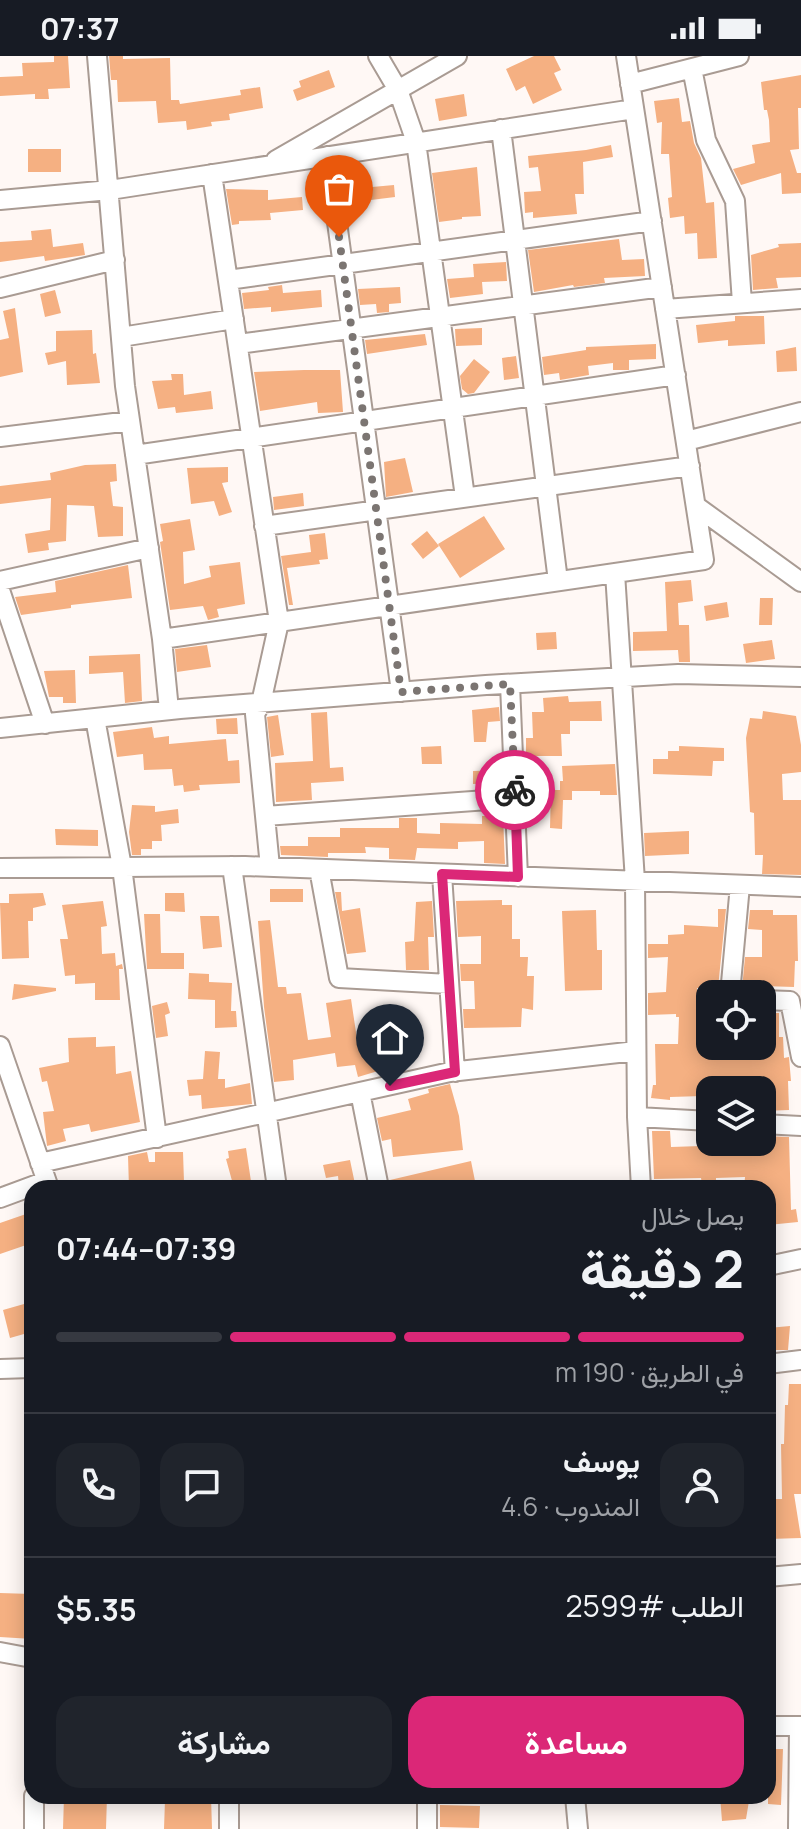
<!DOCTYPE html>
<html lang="ar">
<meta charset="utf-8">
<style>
body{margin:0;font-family:Manrope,Vazirmatn,sans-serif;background:#20242c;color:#f1f3f6;direction:rtl;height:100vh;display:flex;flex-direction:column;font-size:30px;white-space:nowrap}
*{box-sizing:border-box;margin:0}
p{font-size:26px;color:#9ea1a6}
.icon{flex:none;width:44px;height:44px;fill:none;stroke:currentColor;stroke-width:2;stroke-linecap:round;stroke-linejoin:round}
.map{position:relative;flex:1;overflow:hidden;direction:ltr}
.sheet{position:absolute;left:24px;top:1124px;width:752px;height:624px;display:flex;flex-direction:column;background:#171b24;border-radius:24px;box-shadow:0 4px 20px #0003;direction:rtl}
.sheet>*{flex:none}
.fabs{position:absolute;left:696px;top:924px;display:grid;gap:16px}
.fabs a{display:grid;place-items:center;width:80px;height:80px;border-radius:16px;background:#171b24;box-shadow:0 4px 20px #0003;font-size:40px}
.pin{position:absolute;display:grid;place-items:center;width:68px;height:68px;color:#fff;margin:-82px -34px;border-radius:50% 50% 50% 0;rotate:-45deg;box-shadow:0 0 8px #0007}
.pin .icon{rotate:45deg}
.courier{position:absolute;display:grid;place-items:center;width:80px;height:80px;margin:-40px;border:6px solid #db2777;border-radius:50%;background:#fff;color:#222;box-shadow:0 2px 10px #0007}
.head em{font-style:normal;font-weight:700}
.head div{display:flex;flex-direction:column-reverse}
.head{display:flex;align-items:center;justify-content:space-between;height:136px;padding:0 32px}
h1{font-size:52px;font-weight:700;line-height:60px}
.bar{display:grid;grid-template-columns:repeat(4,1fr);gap:12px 8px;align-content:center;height:96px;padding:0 32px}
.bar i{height:10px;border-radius:6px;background:#363941}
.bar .current{background:#db2777}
.bar p{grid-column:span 4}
.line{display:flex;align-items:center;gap:20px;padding:0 32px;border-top:2px solid #363941}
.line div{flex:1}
.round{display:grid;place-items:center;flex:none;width:84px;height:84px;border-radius:24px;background:#20242c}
.action{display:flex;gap:16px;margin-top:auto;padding:16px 32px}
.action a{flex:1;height:92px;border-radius:24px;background:#db2777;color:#fff;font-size:32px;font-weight:700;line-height:92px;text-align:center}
.action a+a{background:#20242c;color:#f1f3f6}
.status{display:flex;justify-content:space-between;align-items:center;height:56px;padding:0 40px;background:#171b24;direction:ltr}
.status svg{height:22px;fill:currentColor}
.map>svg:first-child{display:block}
</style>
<div class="status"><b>07:37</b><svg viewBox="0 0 49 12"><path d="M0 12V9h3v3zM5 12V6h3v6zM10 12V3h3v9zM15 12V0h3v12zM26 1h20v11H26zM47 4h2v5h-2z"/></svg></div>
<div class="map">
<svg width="801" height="1773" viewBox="0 0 801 1773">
<rect width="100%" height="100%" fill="#fff8f5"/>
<path fill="#f5b082" d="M54,0H68L70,32L48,33L49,43H35V38L0,40V21L23,20L22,7L54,6Z
M109,0H123V3L170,2L171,44H179L180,48L241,39L240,34L260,31L263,52L229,58L230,64L211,66L212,70L187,74L186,65L158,67L156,45L118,46L117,24H111Z
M534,0H554L561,14L554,17L562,34L533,48L525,30L516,35L506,13Z
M329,14L335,31L297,45L293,34L301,31L299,25Z
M801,19V52H798L799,93L790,94L797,117H801V137L782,138L781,117L741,129L733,113L755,107L752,89L770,86L769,64L767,54H764L761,26Z
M464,38L467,60L439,65L435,43Z
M679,42L682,66L690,65L694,87L701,102L706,147L714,146L717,202L698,203L697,177L685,178L684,160L670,162L668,142L672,141L669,98H661L662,66L657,67L654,45Z
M611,89L613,101L583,106L584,138H575L577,158L533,162V156L525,157L524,136L541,135L538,111L529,112L528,100L586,94Z
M28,93H61V116H28Z
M477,111L481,160L462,161V163L439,166L432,117Z
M394,129L395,141L363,145L361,132Z
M226,133L268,134V144L302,141L303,154L270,157L271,164L239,165V168L232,169Z
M51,173L53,191L83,187L85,199L45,205L44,200L0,206V186L32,184L31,175Z
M619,183L622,204L644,203L645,220L604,222L605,227L574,231L573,229L534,236L528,194Z
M801,187V221L776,222L778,232L753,234L751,199L779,191L778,188Z
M506,206L507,225L482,226L483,238L450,242L447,223L474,221L473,208Z
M282,229L283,237L321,234L322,251L271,256V251L244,253L242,237L269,234L268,231Z
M400,231L401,247L389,248V256L377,257L376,248L360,249L358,233Z
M55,234L61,257L45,261L40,238Z
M15,252L23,316L0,321V284L9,282L3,255Z
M735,260H764L765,288L728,290V284L698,287L696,269L735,265Z
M482,272V289L456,290L455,273Z
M92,274L93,298L96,297L100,327L67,329L66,305L48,309L45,297L56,295V275Z
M425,278L427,289L367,298L365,284Z
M656,288V303L629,304V314H613V307L588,310L589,319L560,324L559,317L544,319L542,301L586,294V291Z
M796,291L797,315L777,316L776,295Z
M516,300L519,322L504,324L502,302Z
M474,303L490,316L474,337L468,338L462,333L460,320Z
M304,314H340L343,356L318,357L317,346L260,355L254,316Z
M171,318H183L184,339L211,335L213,353L176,357L175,351L158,353L152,325L172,324Z
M405,402L413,436L386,441L384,406Z
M116,408L117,425L110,426L113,450L123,451V480L98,481L94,450L67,449L66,485L48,487L49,494L28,497L25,478L50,474L51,442L0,448V430L51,424L50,417L85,409Z
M228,411V426L222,427L232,456L219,460L214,445L191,448L187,412Z
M303,437L304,450L274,454L273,441Z
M484,460L505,493L460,522L438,488Z
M190,463L195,494L183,496L184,528L211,521L209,510L240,506L245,548L217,553L219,561L208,564L203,550L170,554L160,486L163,485L160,468Z
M427,475L439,490L423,503L411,488Z
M325,477L328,503L319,504L320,508L287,512L293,549H289L281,500L311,496L309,479Z
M128,509L132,542L71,549V552L21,559L15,541L56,536L55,525Z
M691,524L693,545L678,547L679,569H689L690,606H679L678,594L633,595V576L667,575L665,526Z
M760,542H773L772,569H759Z
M727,546L729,561L706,565L704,550Z
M556,576L557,593L537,594L536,577Z
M772,584L775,603L746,607L743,588Z
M207,589L211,611L177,616L175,593Z
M140,598L142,645L125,647L123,616L89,618V600Z
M75,614L76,647H63V641H49L44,615Z
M568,640L569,646L601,645L602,665H570V678H561L562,700H526V682H533L532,656H544L543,642Z
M499,651L500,665L488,666L486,686H474L472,654Z
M763,655L796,660L801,689V716L782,718L783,744H801V819L762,818L763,799H755L754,757L750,756L746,682L750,662L762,663Z
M327,656L330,712L343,711L344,725L311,727L312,744L276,746L275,707L313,705L311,657Z
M278,659L284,699L271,701L267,661Z
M237,662L238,678H217L216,663Z
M152,671L154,682L169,680V688L226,683L228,705L239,704L240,727L199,729L200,734L184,736L183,729L174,730L172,713L144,714L143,698L117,701L113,676Z
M441,690L442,708H422L421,691Z
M679,690L724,692V705H713L712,720L653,718V703H668V695H679Z
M615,708L617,739H600V735H572V744H563L562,773L550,772L551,734H560V725H563L562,710Z
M502,714V727L473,728V715Z
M132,749L155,750V756L178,753L179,767L161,769L162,785H152V793H141V799H132L129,776Z
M482,760H503L505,808L484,807V785L458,786V793L417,792L415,804L389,803V792L365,791L366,797H328V801L281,799L280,790H308V781H340V772H399V762H417V777L440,778V767L482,768Z
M55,773L98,774V790L56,789Z
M689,775V798L645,800L644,777Z
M270,833H303V846H270Z
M335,836H341L342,855L360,852L366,896L347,898Z
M43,837L46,849L33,852V865H28L29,902L2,903L0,847H9V838Z
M165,837H184L185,856L165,855Z
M502,844V849H512V883H520V901H528L527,920H534L533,954L522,952L521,971L464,972L463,953H475L474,925H461L460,908H481V880L458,881L456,845Z
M103,845L107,870L101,871L102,898L115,897L116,910L122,908L123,913H119L120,944H95V927L75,928V919L65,920L60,883H68L62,849Z
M432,845L434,881H428L429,914H406L405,886L414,885L416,846Z
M718,853H726L718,932H697V981L704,982L703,989L715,990V994L758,992L762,990V957H779V981H783L784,1002L789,1001L791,1025H788L789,1054L762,1055V1034H710V1039L703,1040L670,1041V1044L651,1042L653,1029H656L655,988H678L679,961H676V958L648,959V937L666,936L668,901L648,902V888H668V879L684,878V869L718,871Z
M596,854L597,894H602V934L565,935L562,855Z
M750,854H773V859H797L798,905H795L794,931L761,930L753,936L742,933L745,901H762V874L748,873Z
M144,858H160L161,897H184V913H147Z
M200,860H219L222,891L203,893Z
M270,864L278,931H286L287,938L301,937L308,984L331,981L326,947L351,943L357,983L361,982L362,992L384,986L387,998L394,996L398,1009L358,1021L355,1009L337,1011L335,997L293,1004L294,1024L274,1026L264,951L258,865Z
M189,917L209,918V926L232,927L231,955H236L237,971L215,972V944L188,943Z
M14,928L56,932V935L12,944Z
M167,946L170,957L165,959L168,980L156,982L152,950Z
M96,981V991L115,990L116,1018L131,1015L140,1066L91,1076L89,1068L63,1073L66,1085L47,1090L43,1056L54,1055L47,1025L42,1026L39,1012L69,1006L68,982Z
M205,995L220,996L218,1023H225V1032L250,1027L252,1048L202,1053L201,1039L189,1040L187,1024L203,1023Z
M450,1028L459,1060L463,1094L393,1101L391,1083L382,1085L377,1062L411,1054L408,1043L429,1037L428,1033Z
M652,1075H670L671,1091L701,1090V1086H712V1093L747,1092V1086H762V1080L789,1081L791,1154L796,1153L798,1166L768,1169V1132H744L745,1121L716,1122V1128H702L701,1122L654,1123Z
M246,1092L252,1132H234L226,1103L229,1102L228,1095Z
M147,1096L149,1106H155V1096H183L184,1126H171L170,1132H129L128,1100Z
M350,1104L355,1128L339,1130L338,1120L326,1122L323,1109Z
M471,1105L475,1125L445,1132H391L390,1124Z
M26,1158L32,1175V1187L0,1198V1167Z
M24,1248L31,1276L10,1282L3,1254Z
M790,1270L788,1294H772L773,1289H768V1272Z
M789,1328H801V1438H794L801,1482L769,1483L772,1443H782L781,1388H784L785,1349H788Z
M0,1537L32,1538V1583L0,1581Z
M768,1693H783L781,1749L768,1748Z
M64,1740H107L106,1773H63Z
M191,1740H211L212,1773H164L165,1744L191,1745Z
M720,1740L749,1745L746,1763L722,1765Z
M440,1749L480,1750L479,1772L440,1771Z"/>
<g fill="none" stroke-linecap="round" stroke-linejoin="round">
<g stroke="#a99b93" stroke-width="22">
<path id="minor" d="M97,0L125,330L162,583L169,654
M378,0L398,34L416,86L465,441
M692,12L706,84L735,145L742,247
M630,28L739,0
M501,73L558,525
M328,100L401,636
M276,104L457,0
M212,118L279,566L261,647L255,658L270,811
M0,144L110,134L634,53
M228,224L652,165
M0,232L115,204
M665,253L801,243
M121,281L234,263
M238,288L662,231
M0,381L130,365
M686,385L801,356
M135,399L676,319
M696,450L801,526
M264,470L690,410
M615,517L635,825L637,1061L641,1132
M0,525L149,492
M0,534L45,668
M162,583L704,504L626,0
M510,628L518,821
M95,662L122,811L157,1082
M0,672L180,653L486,629L678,618L801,621
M265,760L515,742
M232,810L277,1132
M0,812L245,810L801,831
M319,813L339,922L449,928
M442,818L455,1016
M730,938L740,829
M762,944L790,945L801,1001
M0,990L49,1132
M360,1036L379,1132
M637,1061L710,1065
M762,1068L801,1070
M40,1107L450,1016L636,995
M0,1142L46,1125
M768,1210L801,1203
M768,1308L801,1304
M0,1313L32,1312
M768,1521L801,1518
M0,1596L32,1602
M768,1670H801
M229,1740V1773
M575,1740L578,1773
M34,1773V1740
M427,1773V1740
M798,1773L799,1670"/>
</g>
<use href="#minor" stroke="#fff" stroke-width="18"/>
</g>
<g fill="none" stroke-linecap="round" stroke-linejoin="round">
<path stroke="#7b7572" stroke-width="8" stroke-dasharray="0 14.4" d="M339,181L401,636L510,628L515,734"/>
<path stroke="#db2777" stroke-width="10" d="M390,1030L455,1016L442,818L518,821L515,734"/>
</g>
</svg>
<div class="fabs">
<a><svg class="icon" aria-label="locate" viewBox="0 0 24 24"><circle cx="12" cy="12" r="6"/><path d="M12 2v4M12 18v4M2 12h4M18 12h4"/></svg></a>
<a><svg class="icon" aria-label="layers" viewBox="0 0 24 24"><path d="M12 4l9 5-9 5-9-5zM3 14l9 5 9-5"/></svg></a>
</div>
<div class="pin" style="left:339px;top:181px;background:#ea580c"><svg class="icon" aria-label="bag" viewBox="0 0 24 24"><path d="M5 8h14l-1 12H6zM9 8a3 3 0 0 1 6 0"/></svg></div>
<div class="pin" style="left:390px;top:1030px;background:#1f2937"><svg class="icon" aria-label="home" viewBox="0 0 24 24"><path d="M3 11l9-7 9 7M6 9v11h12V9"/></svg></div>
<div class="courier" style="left:515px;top:734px"><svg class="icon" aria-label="bike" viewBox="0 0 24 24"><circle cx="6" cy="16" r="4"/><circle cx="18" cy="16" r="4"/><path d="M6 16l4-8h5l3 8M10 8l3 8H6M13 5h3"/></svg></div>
<section class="sheet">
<div class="head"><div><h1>2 دقيقة</h1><p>يصل خلال</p></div><em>07:39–07:44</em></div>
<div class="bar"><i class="current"></i><i class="current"></i><i class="current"></i><i></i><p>في الطريق · 190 m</p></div>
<div class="line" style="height:144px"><a class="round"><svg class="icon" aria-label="person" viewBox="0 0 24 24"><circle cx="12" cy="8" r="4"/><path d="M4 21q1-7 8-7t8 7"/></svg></a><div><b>يوسف</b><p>المندوب · 4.6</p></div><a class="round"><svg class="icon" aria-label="chat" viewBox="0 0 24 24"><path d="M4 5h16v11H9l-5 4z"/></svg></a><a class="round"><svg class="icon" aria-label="phone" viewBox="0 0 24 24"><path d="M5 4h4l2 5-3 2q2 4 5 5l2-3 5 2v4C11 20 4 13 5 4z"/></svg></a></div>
<div class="line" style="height:104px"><div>الطلب #2599</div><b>$5.35</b></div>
<div class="action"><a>مساعدة</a><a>مشاركة</a></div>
</section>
</div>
